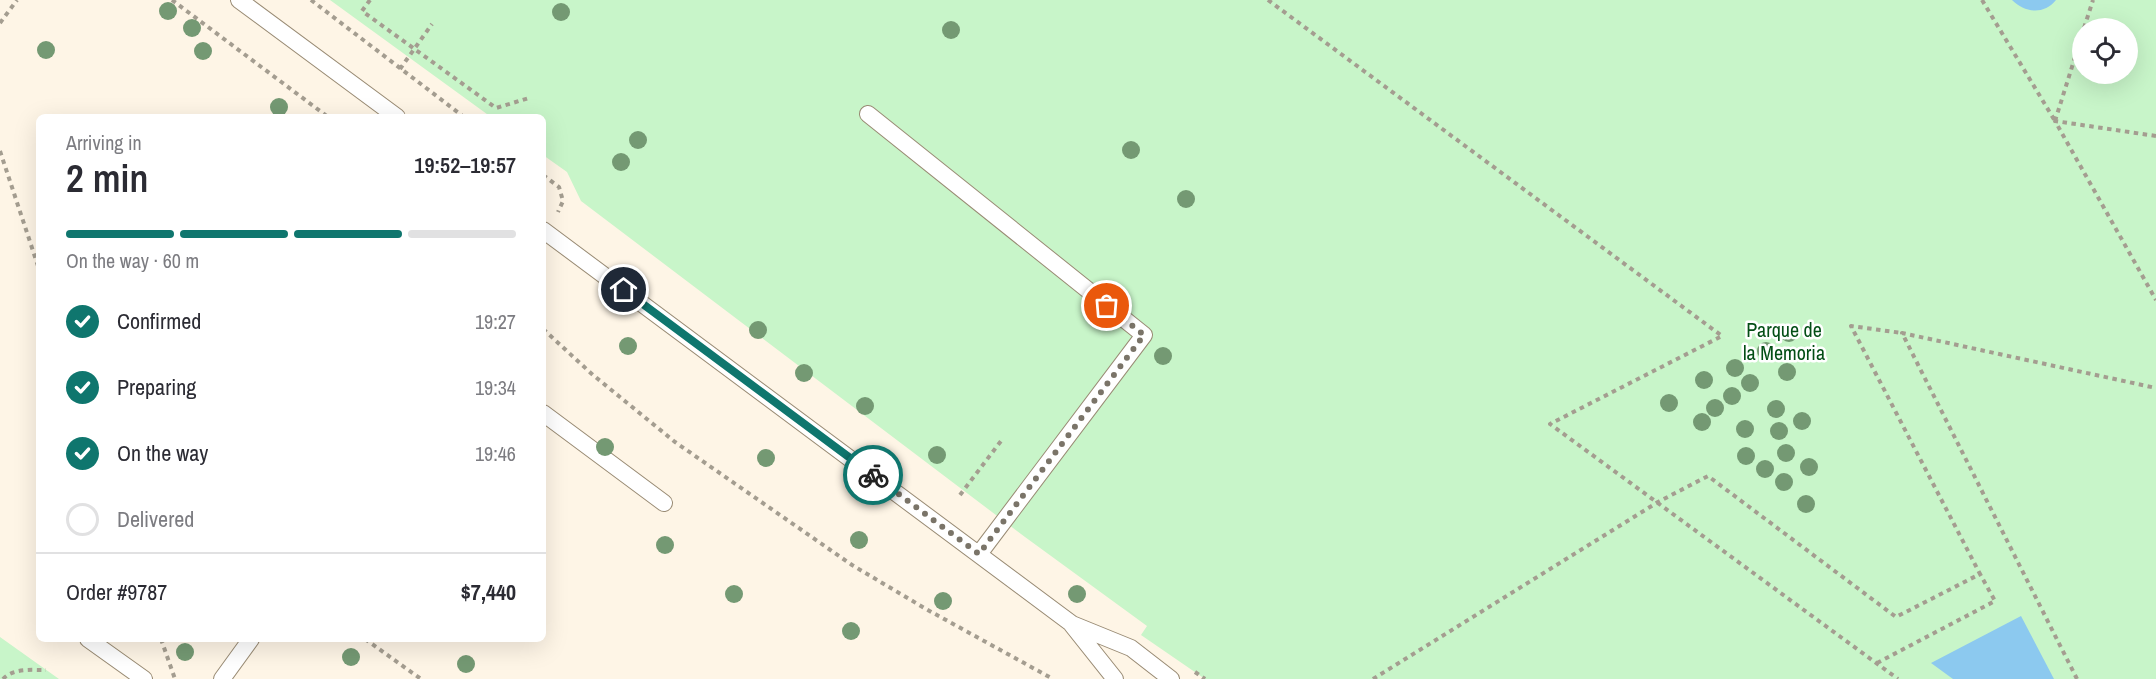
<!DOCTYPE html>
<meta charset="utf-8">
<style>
body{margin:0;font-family:"Archivo Narrow",sans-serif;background:#f2f2f3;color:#2b2b33;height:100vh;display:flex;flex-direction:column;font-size:22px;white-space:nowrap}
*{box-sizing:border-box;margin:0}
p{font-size:20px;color:#7c7c81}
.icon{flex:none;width:33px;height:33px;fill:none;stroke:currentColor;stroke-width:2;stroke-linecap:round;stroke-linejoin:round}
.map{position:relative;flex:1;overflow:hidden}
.drawer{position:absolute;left:36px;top:114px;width:510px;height:528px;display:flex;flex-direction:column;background:#fff;border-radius:9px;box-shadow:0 6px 24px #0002}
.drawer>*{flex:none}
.tools{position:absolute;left:2072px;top:18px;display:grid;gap:12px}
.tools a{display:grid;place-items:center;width:66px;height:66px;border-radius:50%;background:#fff;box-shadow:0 6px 24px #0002;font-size:30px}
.pin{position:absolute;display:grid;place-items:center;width:51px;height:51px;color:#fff;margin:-26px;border:3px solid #fff;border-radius:50%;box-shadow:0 2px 6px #0007}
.courier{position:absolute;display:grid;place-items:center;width:60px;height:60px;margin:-30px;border:4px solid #0f766e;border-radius:50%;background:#fff;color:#222;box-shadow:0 2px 8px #0007}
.headline em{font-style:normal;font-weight:600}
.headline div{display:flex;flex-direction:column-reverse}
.headline{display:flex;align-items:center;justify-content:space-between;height:102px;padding:0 30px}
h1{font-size:39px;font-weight:600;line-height:45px}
.bar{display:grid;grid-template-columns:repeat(4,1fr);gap:9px 6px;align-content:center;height:72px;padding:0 30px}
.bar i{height:8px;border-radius:4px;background:#e1e1e2}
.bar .selected{background:#0f766e}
.bar p{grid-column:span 4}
.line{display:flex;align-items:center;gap:15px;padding:0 30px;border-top:2px solid #e1e1e2}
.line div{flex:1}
ol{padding:0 30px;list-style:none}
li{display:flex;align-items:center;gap:18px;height:66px}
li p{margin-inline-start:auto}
li .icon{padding:6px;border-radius:50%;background:#0f766e;color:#fff;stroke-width:4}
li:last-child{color:#7c7c81}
li i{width:33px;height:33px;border:3px solid #e1e1e2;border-radius:50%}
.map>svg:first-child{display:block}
</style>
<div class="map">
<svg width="2156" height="679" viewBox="0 0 2156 679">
<rect width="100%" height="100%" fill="#fef5e6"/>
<path fill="#c8f5c9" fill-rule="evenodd" d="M330,0H2156V679H1205L1141,635L1147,626L1025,537L581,201L567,172L543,155V117H491ZM2082,28H2127V74H2082Z
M0,637L59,679H0Z"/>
<path fill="#8cc9ef" d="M2012,0H2056C2044,15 2025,13 2012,0Z
M2021,616L2054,679H1953L1931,663Z"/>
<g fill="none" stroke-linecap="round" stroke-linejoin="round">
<g stroke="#998b74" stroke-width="18">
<path id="lane" d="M239,0L397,117
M868,114L1144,335L979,554
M543,230L1072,624L1131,648L1171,679
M543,413L664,503
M1072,625L1115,679
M88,639L144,679
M222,679L251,639"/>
</g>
<path stroke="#a49d90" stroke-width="4" stroke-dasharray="4.5 4.5" stroke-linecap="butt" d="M172,0L328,117
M311,0L464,117
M370,0L362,11L496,108L529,98
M1268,0L1722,336L1550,424L1898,679
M1982,0L2055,121
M0,23L17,0
M2084,28L2093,0
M400,69L432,24
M2055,121L2082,35
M2156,136L2055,121L2156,300
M0,151L39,269
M543,175L559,187L563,201L558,212
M543,329L593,375L675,442L852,565L926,609L1053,679
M960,495L1001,441
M161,639L175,679
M365,639L421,679
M1877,663L1995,601L1980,574
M1195,672L1205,679
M3,679C13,668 32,670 46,670
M1373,679L1658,502L1708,476L1896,617L1980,574L1851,326L1902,333
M2077,679L1902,333L2156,388"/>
<use href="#lane" stroke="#fff" stroke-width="16"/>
</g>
<g fill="#749973">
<circle cx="168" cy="11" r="9"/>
<circle cx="561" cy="12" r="9"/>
<circle cx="192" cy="28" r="9"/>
<circle cx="951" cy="30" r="9"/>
<circle cx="46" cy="50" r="9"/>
<circle cx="203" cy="51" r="9"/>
<circle cx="279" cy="107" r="9"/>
<circle cx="638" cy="140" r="9"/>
<circle cx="1131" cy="150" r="9"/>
<circle cx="621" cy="162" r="9"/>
<circle cx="1186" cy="199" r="9"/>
<circle cx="758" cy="330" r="9"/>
<circle cx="1789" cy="333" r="9"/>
<circle cx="628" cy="346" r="9"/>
<circle cx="1766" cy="351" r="9"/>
<circle cx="1163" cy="356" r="9"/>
<circle cx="1735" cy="368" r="9"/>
<circle cx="1787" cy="372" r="9"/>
<circle cx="804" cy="373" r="9"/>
<circle cx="1704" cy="380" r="9"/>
<circle cx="1750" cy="383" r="9"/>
<circle cx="1732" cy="396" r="9"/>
<circle cx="1669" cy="403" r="9"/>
<circle cx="865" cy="406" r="9"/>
<circle cx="1715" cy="408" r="9"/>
<circle cx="1776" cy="409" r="9"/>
<circle cx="1802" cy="421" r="9"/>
<circle cx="1702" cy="422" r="9"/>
<circle cx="1745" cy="429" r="9"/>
<circle cx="1779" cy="431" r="9"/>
<circle cx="605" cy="447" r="9"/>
<circle cx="1786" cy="453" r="9"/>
<circle cx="937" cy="455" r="9"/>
<circle cx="1746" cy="456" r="9"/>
<circle cx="766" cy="458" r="9"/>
<circle cx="1809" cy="467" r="9"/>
<circle cx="1765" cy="469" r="9"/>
<circle cx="1784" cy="482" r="9"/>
<circle cx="1806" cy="504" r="9"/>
<circle cx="859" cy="540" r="9"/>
<circle cx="665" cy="545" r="9"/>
<circle cx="734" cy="594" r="9"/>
<circle cx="1077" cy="594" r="9"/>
<circle cx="943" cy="601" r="9"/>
<circle cx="851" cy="631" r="9"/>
<circle cx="185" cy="652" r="9"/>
<circle cx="351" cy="657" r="9"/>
<circle cx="466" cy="664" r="9"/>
</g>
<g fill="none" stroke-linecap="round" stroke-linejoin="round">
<path stroke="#7a7468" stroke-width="6" stroke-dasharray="0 10.8" d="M873,475L979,554L1144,335L1107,306"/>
<path stroke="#0f766e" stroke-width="8" d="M624,290L873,475"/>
</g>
<g text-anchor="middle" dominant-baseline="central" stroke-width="5" stroke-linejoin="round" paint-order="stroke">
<g font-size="20" fill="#034e15" stroke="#fff">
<text x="1784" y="329">Parque de<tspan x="1784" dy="23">la Memoria</tspan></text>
</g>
</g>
</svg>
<div class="tools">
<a><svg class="icon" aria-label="locate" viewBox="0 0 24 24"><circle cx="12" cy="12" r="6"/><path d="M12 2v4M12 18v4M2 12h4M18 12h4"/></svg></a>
</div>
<div class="pin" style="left:1107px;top:306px;background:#ea580c"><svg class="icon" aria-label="bag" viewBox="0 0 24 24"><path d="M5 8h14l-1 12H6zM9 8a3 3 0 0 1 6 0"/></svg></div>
<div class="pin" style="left:624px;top:290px;background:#1f2937"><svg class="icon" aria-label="home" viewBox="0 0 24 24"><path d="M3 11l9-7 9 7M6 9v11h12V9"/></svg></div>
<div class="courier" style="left:873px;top:475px"><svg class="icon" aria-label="bike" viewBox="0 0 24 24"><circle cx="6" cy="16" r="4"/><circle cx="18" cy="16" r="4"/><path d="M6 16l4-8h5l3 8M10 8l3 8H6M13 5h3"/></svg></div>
<section class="drawer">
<div class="headline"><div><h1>2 min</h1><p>Arriving in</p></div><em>19:52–19:57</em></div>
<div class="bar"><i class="selected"></i><i class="selected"></i><i class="selected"></i><i></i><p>On the way · 60 m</p></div>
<ol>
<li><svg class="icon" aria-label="check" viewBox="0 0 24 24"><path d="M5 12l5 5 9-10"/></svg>Confirmed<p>19:27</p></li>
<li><svg class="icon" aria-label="check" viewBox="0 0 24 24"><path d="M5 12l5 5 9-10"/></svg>Preparing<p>19:34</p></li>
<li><svg class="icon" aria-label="check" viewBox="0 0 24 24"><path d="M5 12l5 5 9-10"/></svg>On the way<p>19:46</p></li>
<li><i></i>Delivered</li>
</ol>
<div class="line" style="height:78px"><div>Order #9787</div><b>$7,440</b></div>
</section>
</div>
